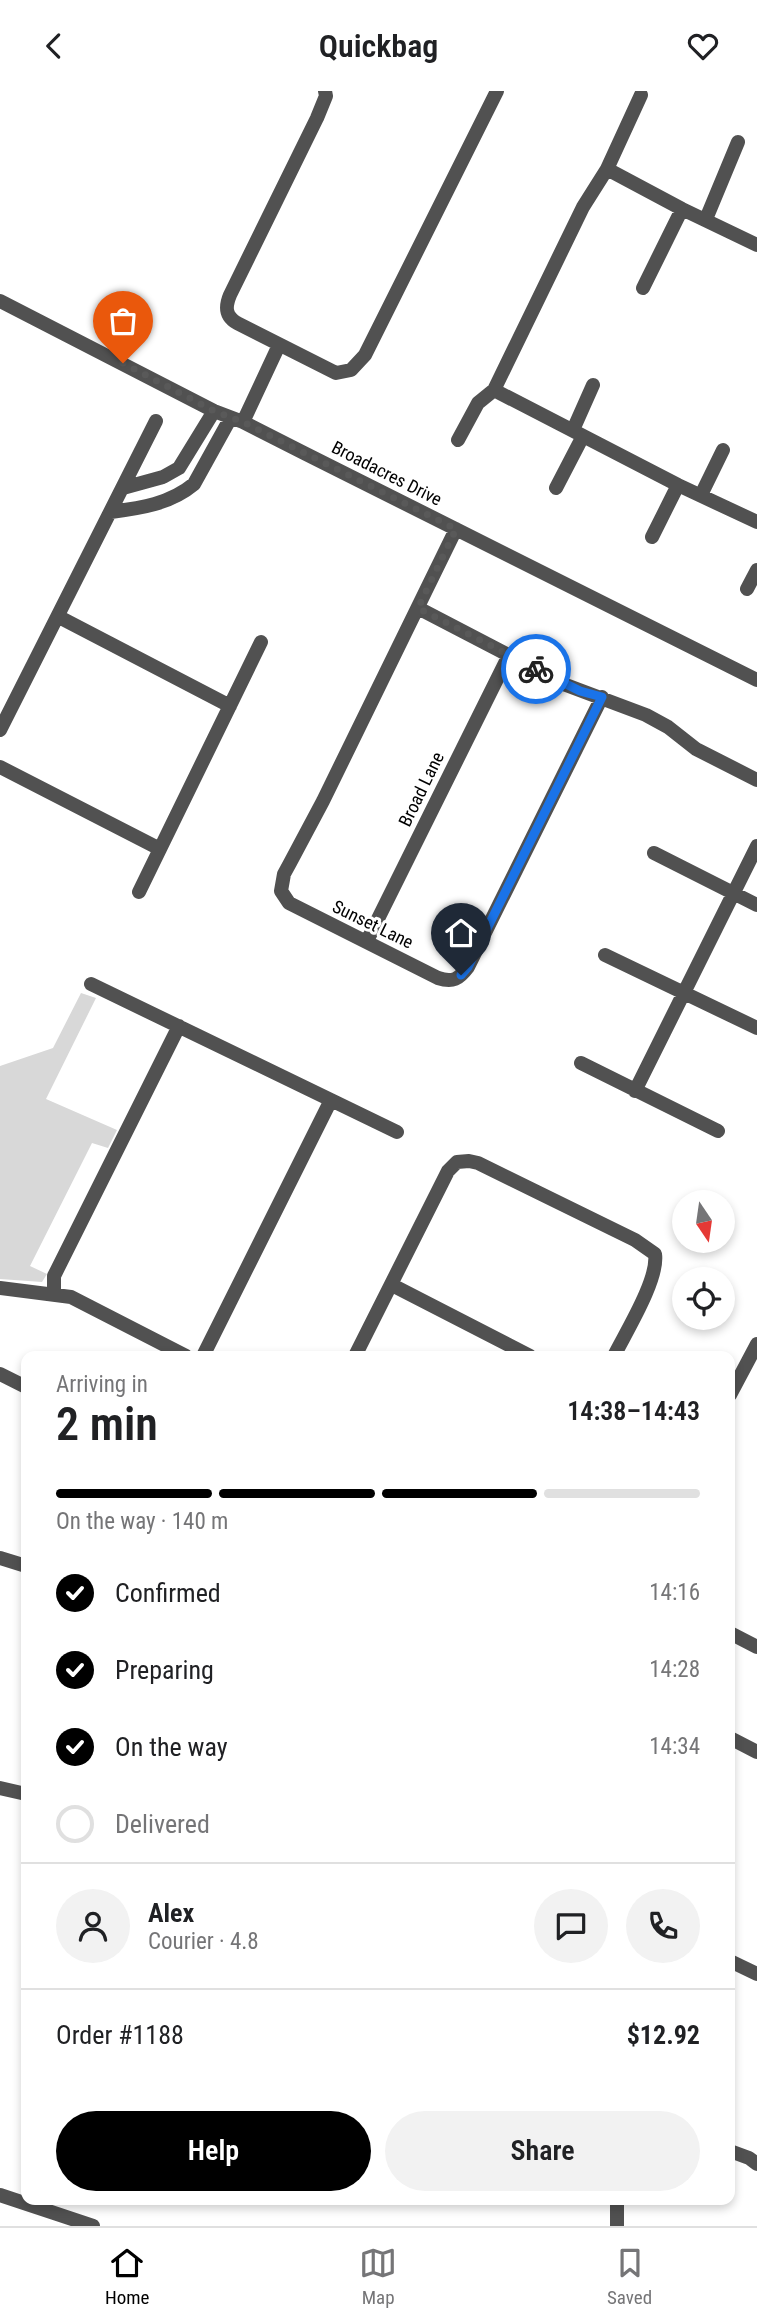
<!DOCTYPE html>
<meta charset="utf-8">
<style>
body{margin:0;font-family:"Roboto Condensed",sans-serif;background:#f2f2f2;color:#202124;height:100vh;display:flex;flex-direction:column;font-size:26px;white-space:nowrap}
*{box-sizing:border-box;margin:0}
p{font-size:23px;color:#757577}
.icon{flex:none;width:38px;height:38px;fill:none;stroke:currentColor;stroke-width:2;stroke-linecap:round;stroke-linejoin:round}
.map{position:relative;flex:1;overflow:hidden}
.details{position:absolute;left:21px;top:1260px;width:714px;height:854px;display:flex;flex-direction:column;background:#fff;border-radius:14px;box-shadow:0 4px 10px #0003}
.details>*{flex:none}
.needle{width:46px;rotate:167deg}
.fabs{position:absolute;left:672px;top:1099px;display:grid;gap:14px}
.fabs a{display:grid;place-items:center;width:63px;height:63px;border-radius:50%;background:#fff;box-shadow:0 4px 10px #0003;font-size:35px}
.pin{position:absolute;display:grid;place-items:center;width:60px;height:60px;color:#fff;margin:-72px -30px;border-radius:50% 50% 50% 0;rotate:-45deg;box-shadow:0 0 7px #0007}
.pin .icon{rotate:45deg}
.courier{position:absolute;display:grid;place-items:center;width:70px;height:70px;margin:-35px;border:5px solid #1a73e8;border-radius:50%;background:#fff;color:#222;box-shadow:0 2px 9px #0007}
.head em{font-style:normal;font-weight:600}
.head div{display:flex;flex-direction:column-reverse}
.head{display:flex;align-items:center;justify-content:space-between;height:119px;padding:0 35px}
h1{font-size:46px;font-weight:600;line-height:52px}
.bar{display:grid;grid-template-columns:repeat(4,1fr);gap:10px 7px;align-content:center;height:84px;padding:0 35px}
.bar i{height:9px;border-radius:5px;background:#e0e0e0}
.bar .current{background:#000}
.bar p{grid-column:span 4}
.line{display:flex;align-items:center;gap:18px;padding:0 35px;border-top:2px solid #e0e0e0}
.line div{flex:1}
.round{display:grid;place-items:center;flex:none;width:74px;height:74px;border-radius:37px;background:#f2f2f2}
ol{padding:0 35px;list-style:none}
li{display:flex;align-items:center;gap:21px;height:77px}
li p{margin-inline-start:auto}
li .icon{padding:7px;border-radius:50%;background:#000;color:#fff;stroke-width:4}
li:last-child{color:#757577}
li i{width:38px;height:38px;border:4px solid #e0e0e0;border-radius:50%}
.cta{display:flex;gap:14px;margin-top:auto;padding:14px 35px}
.cta a{flex:1;height:80px;border-radius:42px;background:#000;color:#fff;font-size:28px;font-weight:600;line-height:80px;text-align:center}
.cta a+a{background:#f2f2f2;color:#202124}
header{display:flex;justify-content:space-between;align-items:center;height:91px;padding:0 35px;background:#fff;font-size:32px;font-weight:600}
.tab-bar{display:flex;justify-content:space-around;align-items:center;height:98px;border-top:2px solid #e0e0e0;background:#fff;font-size:19px;color:#757577}
.tab-bar a{display:grid;justify-items:center;gap:4px}
.tab-bar .current{color:#000}
.map>svg:first-child{display:block}
</style>
<header><svg class="icon" aria-label="back" viewBox="0 0 24 24"><path d="M15 5l-7 7 7 7"/></svg>Quickbag<svg class="icon" aria-label="heart" viewBox="0 0 24 24"><path d="M12 20l-8-8c-3-5 5-10 8-4 3-6 11-1 8 4z"/></svg></header>
<div class="map">
<svg width="757" height="2135" viewBox="0 0 757 2135">
<rect width="100%" height="100%" fill="#fff"/>
<path fill="#d8d8d8" d="M81,902L96,907L46,1008L117,1039L108,1057L92,1052L30,1175L47,1183L42,1191L0,1188V975L53,957Z"/>
<g fill="none" stroke-linecap="round" stroke-linejoin="round">
<path stroke="#515151" stroke-width="14" d="M325,0L326,5L317,27L230,204C225,216 225,225 237,232L336,282L351,279L365,264L497,0
M607,78L682,118L757,154
M706,128L738,51
M643,197L682,118
M0,210L214,320L243,331L304,362L757,589
M494,299L678,394L757,431
M243,331L279,254
M573,339L593,294
M458,349L478,312L494,299L583,116L607,78L641,4
M123,397L163,386L179,377L214,320
M556,397L583,345
M701,404L723,359
M111,421C141,417 170,413 194,393L230,328
M456,438L323,710L290,772L284,783L281,800L289,812L438,887C453,892 459,888 468,876L602,606
M652,446L678,394
M747,498L757,479
M418,517L566,594L646,624L668,636L696,658L757,689
M59,526L230,615
M0,639L156,330
M0,676L160,758
M654,762L757,814
M139,801L261,551
M367,850L509,564
M605,864L757,937
M91,893L397,1041
M581,972L718,1040
M635,1000L757,755
M392,1194L530,1265
M0,1197L71,1206L186,1265
M54,1203V1185L179,935
M203,1265L331,1009
M355,1265L448,1080L457,1071L469,1070L478,1072L635,1149L655,1163C659,1188 626,1241 614,1265
M0,1283L26,1296
M730,1304L757,1253
M0,1467L26,1475
M730,1542L757,1556
M730,1647L757,1661
M0,1697L26,1703
M730,1870L757,1883
M730,2060L749,2067L757,2073
M0,2104L93,2135
M617,2135V2109"/>
</g>
<g fill="none" stroke-linecap="round" stroke-linejoin="round">
<path stroke="#595959" stroke-width="7" stroke-dasharray="0 12.6" d="M123,272L214,320L243,331L456,438L418,517L536,578"/>
<path stroke="#1a73e8" stroke-width="9" d="M461,884L468,876L602,606L580,600L536,578"/>
</g>
<g text-anchor="middle" dominant-baseline="central" stroke-width="6" stroke-linejoin="round" paint-order="stroke">
<g font-size="18" fill="#000" stroke="#fff">
<text transform="translate(387 382) rotate(27)">Broadacres Drive</text>
<text transform="translate(421 698) rotate(-64)">Broad Lane</text>
<text transform="translate(373 833) rotate(26)">Sunset Lane</text>
</g>
</g>
</svg>
<div class="fabs">
<a><svg class="needle" viewBox="-14 -14 28 28"><path d="M0-13l5 13h-10z" fill="#e53935"/><path d="M0 13l5-13h-10z" fill="#757577"/></svg></a>
<a><svg class="icon" aria-label="locate" viewBox="0 0 24 24"><circle cx="12" cy="12" r="6"/><path d="M12 2v4M12 18v4M2 12h4M18 12h4"/></svg></a>
</div>
<div class="pin" style="left:123px;top:272px;background:#ea580c"><svg class="icon" aria-label="bag" viewBox="0 0 24 24"><path d="M5 8h14l-1 12H6zM9 8a3 3 0 0 1 6 0"/></svg></div>
<div class="pin" style="left:461px;top:884px;background:#1f2937"><svg class="icon" aria-label="home" viewBox="0 0 24 24"><path d="M3 11l9-7 9 7M6 9v11h12V9"/></svg></div>
<div class="courier" style="left:536px;top:578px"><svg class="icon" aria-label="bike" viewBox="0 0 24 24"><circle cx="6" cy="16" r="4"/><circle cx="18" cy="16" r="4"/><path d="M6 16l4-8h5l3 8M10 8l3 8H6M13 5h3"/></svg></div>
<section class="details">
<div class="head"><div><h1>2 min</h1><p>Arriving in</p></div><em>14:38–14:43</em></div>
<div class="bar"><i class="current"></i><i class="current"></i><i class="current"></i><i></i><p>On the way · 140 m</p></div>
<ol>
<li><svg class="icon" aria-label="check" viewBox="0 0 24 24"><path d="M5 12l5 5 9-10"/></svg>Confirmed<p>14:16</p></li>
<li><svg class="icon" aria-label="check" viewBox="0 0 24 24"><path d="M5 12l5 5 9-10"/></svg>Preparing<p>14:28</p></li>
<li><svg class="icon" aria-label="check" viewBox="0 0 24 24"><path d="M5 12l5 5 9-10"/></svg>On the way<p>14:34</p></li>
<li><i></i>Delivered</li>
</ol>
<div class="line" style="height:126px"><a class="round"><svg class="icon" aria-label="person" viewBox="0 0 24 24"><circle cx="12" cy="8" r="4"/><path d="M4 21q1-7 8-7t8 7"/></svg></a><div><b>Alex</b><p>Courier · 4.8</p></div><a class="round"><svg class="icon" aria-label="chat" viewBox="0 0 24 24"><path d="M4 5h16v11H9l-5 4z"/></svg></a><a class="round"><svg class="icon" aria-label="phone" viewBox="0 0 24 24"><path d="M5 4h4l2 5-3 2q2 4 5 5l2-3 5 2v4C11 20 4 13 5 4z"/></svg></a></div>
<div class="line" style="height:91px"><div>Order #1188</div><b>$12.92</b></div>
<div class="cta"><a>Help</a><a>Share</a></div>
</section>
</div>
<nav class="tab-bar">
<a class="current"><svg class="icon" aria-label="home" viewBox="0 0 24 24"><path d="M3 11l9-7 9 7M6 9v11h12V9"/></svg>Home</a>
<a><svg class="icon" aria-label="map" viewBox="0 0 24 24"><path d="M3 6l6-2 6 2 6-2v14l-6 2-6-2-6 2zM9 4v14M15 6v14"/></svg>Map</a>
<a><svg class="icon" aria-label="saved" viewBox="0 0 24 24"><path d="M7 4h10v16l-5-4-5 4z"/></svg>Saved</a>
</nav>
